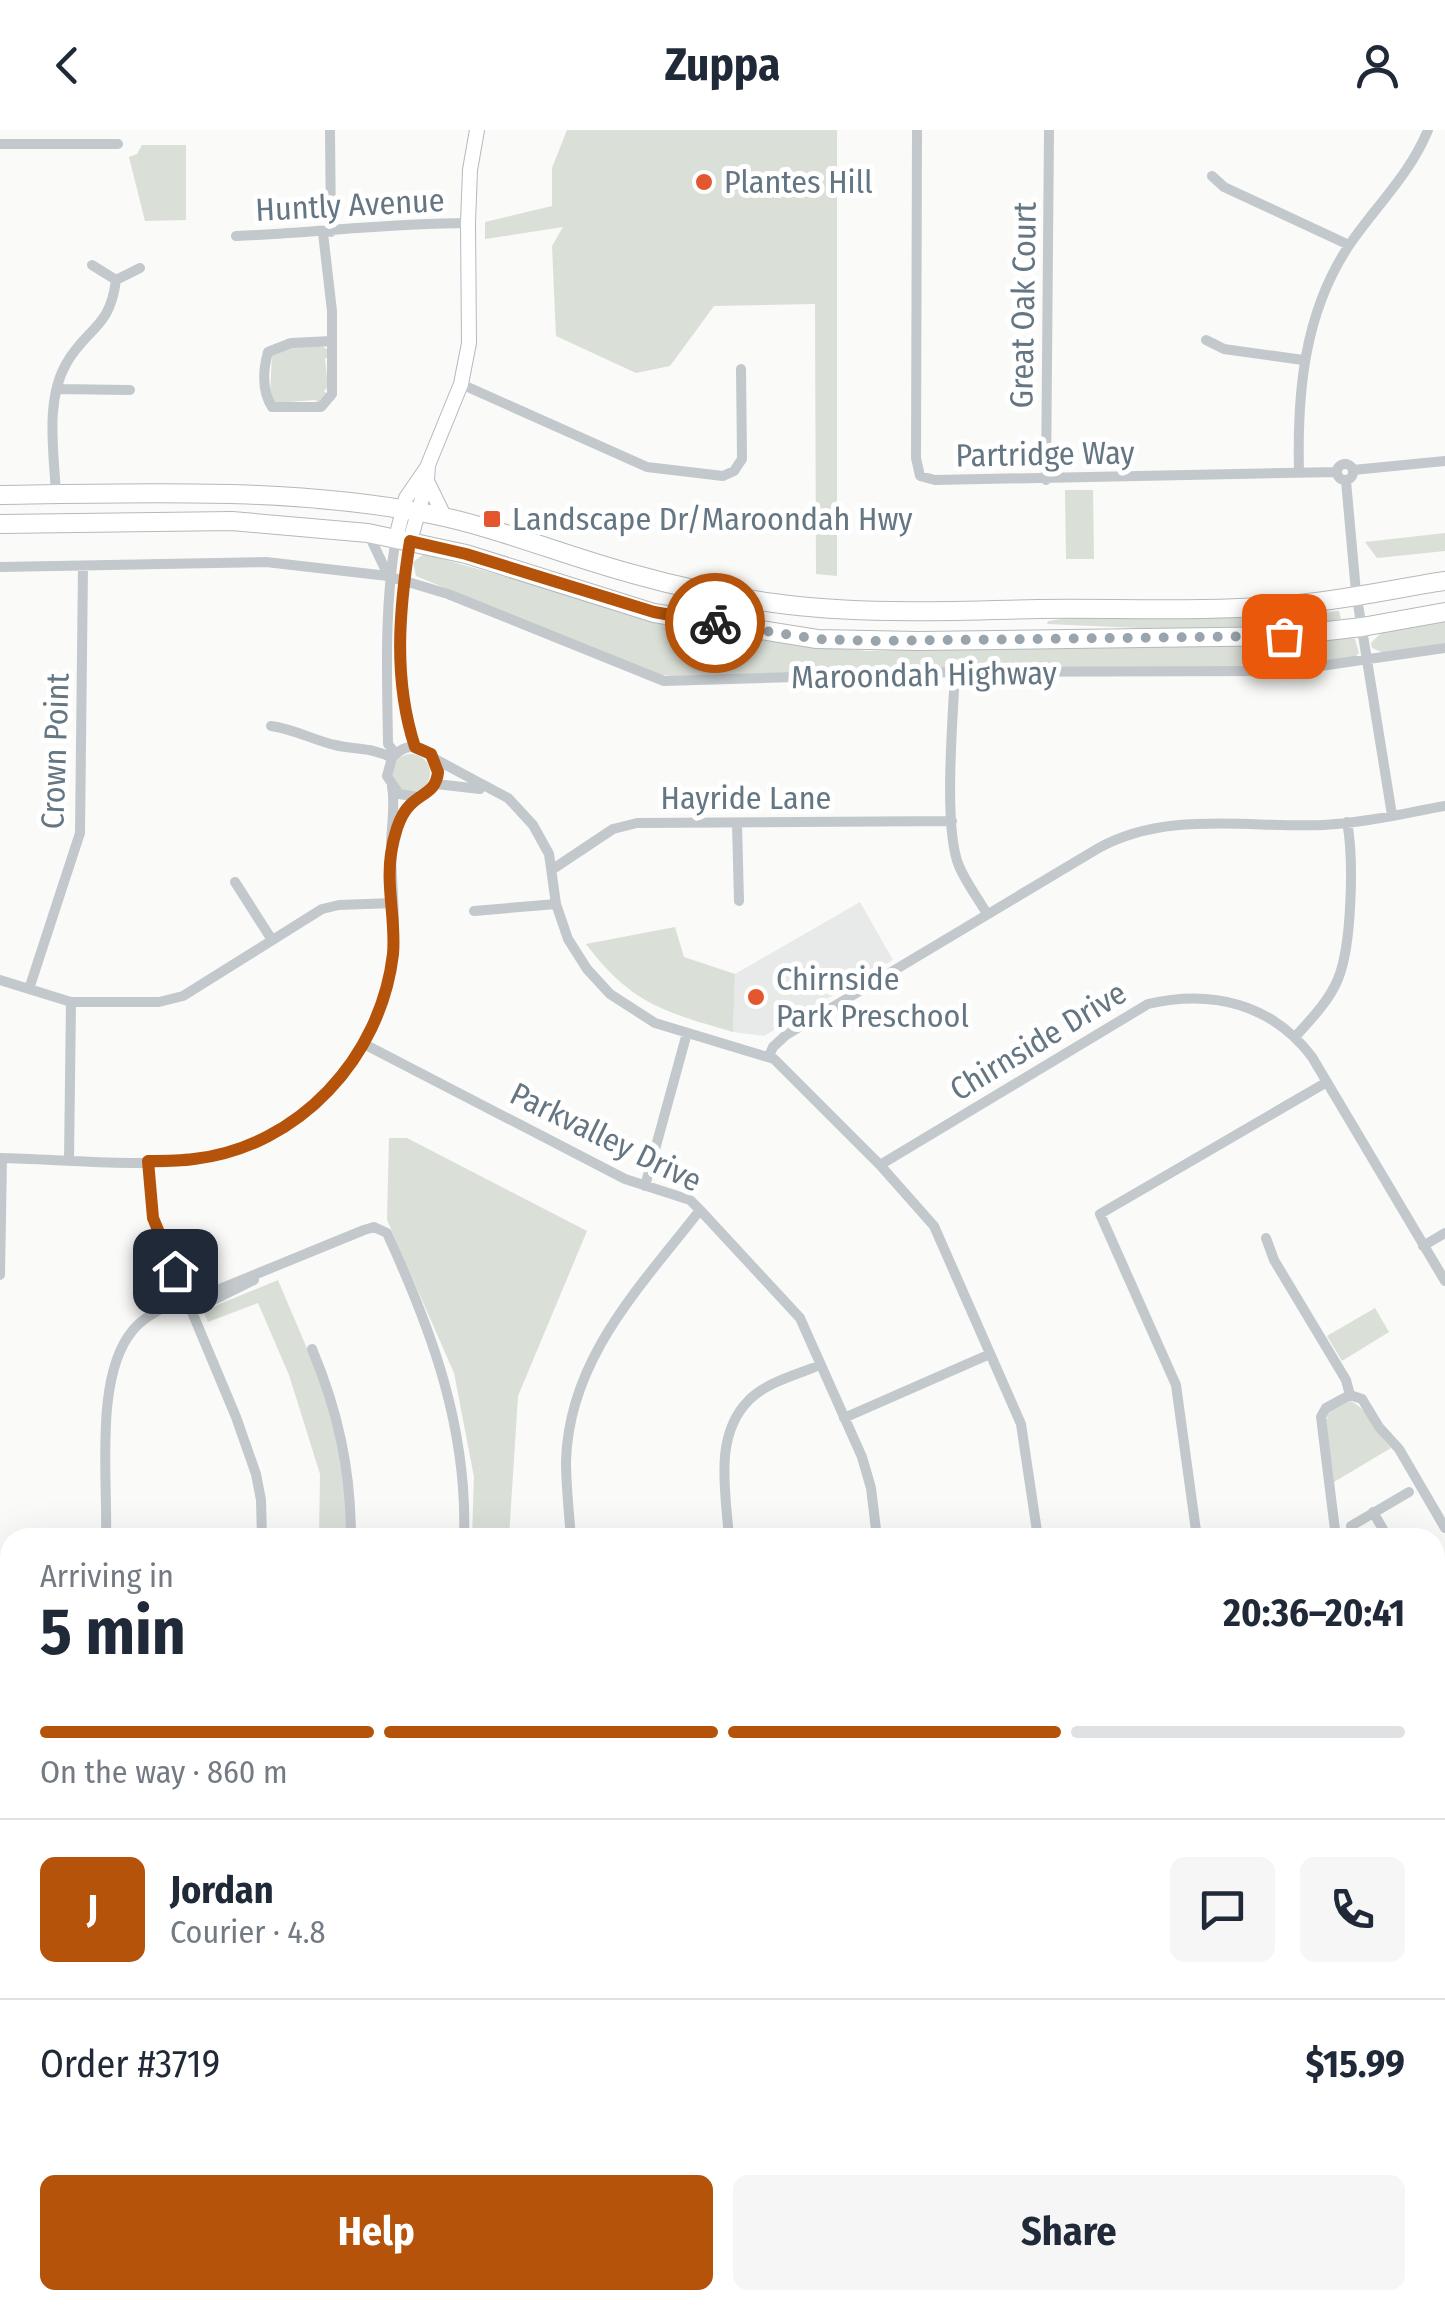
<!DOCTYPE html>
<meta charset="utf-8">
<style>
body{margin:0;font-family:"Fira Sans Condensed",sans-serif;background:#f6f6f7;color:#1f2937;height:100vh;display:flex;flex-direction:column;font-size:38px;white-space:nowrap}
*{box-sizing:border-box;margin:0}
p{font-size:32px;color:#747a83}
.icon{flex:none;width:55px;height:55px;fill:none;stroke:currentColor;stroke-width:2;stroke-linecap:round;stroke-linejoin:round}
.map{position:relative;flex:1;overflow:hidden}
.sheet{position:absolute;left:0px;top:1398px;width:1445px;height:782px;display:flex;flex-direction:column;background:#fff;border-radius:30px 30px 0 0;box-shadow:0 10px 40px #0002}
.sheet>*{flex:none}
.pin{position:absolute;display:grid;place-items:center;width:85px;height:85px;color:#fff;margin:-42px;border-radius:20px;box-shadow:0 5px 15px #0006}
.courier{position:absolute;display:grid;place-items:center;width:100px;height:100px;margin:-50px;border:8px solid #b45309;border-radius:50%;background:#fff;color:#222;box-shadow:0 2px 12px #0007}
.headline em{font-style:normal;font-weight:700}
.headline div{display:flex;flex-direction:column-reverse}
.headline{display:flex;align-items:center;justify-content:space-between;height:170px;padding:0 40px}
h1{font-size:65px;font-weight:700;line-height:75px}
.bar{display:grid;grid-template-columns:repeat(4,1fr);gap:15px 10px;align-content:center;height:120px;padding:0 40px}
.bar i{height:12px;border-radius:8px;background:#e0e1e3}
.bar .selected{background:#b45309}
.bar p{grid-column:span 4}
.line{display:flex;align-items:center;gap:25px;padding:0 40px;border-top:2px solid #e0e1e3}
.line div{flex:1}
.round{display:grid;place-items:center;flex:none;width:105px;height:105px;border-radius:15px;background:#f6f6f7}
.cta{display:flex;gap:20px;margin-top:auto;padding:20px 40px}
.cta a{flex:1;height:115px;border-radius:15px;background:#b45309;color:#fff;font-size:40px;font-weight:700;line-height:115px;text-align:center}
.cta a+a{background:#f6f6f7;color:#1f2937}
header{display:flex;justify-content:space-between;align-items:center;height:130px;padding:0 40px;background:#fff;font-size:45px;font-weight:700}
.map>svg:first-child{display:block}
</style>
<header><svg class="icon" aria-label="back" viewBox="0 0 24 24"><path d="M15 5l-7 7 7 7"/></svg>Zuppa<svg class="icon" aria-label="person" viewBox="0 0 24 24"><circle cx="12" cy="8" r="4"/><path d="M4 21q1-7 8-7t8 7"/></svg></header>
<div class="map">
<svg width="1445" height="2179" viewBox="0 0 1445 2179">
<rect width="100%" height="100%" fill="#fafaf8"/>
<path fill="#e8e9e9" d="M860,772L893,830L764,906L733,902L735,844Z"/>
<path fill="#dadfd7" d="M567,0H837V446L816,444L815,174L714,176L670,236L636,243L556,206L552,116L563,97L485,109V92L552,76V38Z
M142,15H186V90L145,91L129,27L137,24Z
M319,214L328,220L329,226L325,229L328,257L324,261L329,265L319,273L315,270L275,273L270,264L272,225L290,215Z
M1065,360H1093L1094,429H1066Z
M1445,403V421L1377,428L1365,412Z
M424,424L686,497L753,509L867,521L1348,507L1355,509L1359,523L1353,529L1304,536L673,546L652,544L416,446L413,432Z
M1339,481L1341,489L1289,498L1184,500L1047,494L1048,491L1087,485H1286Z
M1445,490V513L1384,523L1372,518L1371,513L1382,502Z
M392 643a19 19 0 1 1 38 0a19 19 0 1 1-38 0Z
M675,797L684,827L735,844L733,902C665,882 631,874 586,814Z
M389,1008H407L587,1101L518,1266L509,1407H472L474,1347L454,1243L387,1090Z
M278,1150C311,1230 357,1318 345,1407H319L320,1344L289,1245L258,1173L208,1192L203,1181Z
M1375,1178L1389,1202L1342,1231L1327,1206Z
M1350,1271C1367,1277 1378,1304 1391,1318L1334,1352L1326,1290L1330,1281Z
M486,2170H615L644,2179H486Z"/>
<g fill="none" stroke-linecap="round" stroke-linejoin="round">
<g stroke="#b3babf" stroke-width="16">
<path id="secondary" d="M427,351L445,388
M396,408L406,368L428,336
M410,411L427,351L428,335L461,254L469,213L468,93L470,40L477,0"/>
</g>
<g stroke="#b4b9bd" stroke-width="20">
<path id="highway" d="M0,365C143,363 289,357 430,384C500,398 565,426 633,444C679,457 727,467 774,473C861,485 950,481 1038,479C1121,478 1205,482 1288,475C1341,471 1392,459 1445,451
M0,394L232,391L368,403L466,424L654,483L817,509L918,511L1284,506L1362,497L1445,482"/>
</g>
<path stroke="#c3c8cc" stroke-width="10" d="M330,0L331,102
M917,0L916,328L920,346L935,350L1337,342
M0,14H118
M1212,46L1224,57L1349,115
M323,103L332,181V264L321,277H272C262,261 263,240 268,222L291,213L332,211
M236,106C313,103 390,93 468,93
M116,150L140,138
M1206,210L1224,219L1303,230
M461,254L647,337L723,346L734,341L742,329L741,239
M57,259L130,260
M1337 342a8 8 0 1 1 16 0a8 8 0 1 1-16 0Z
M1353,340L1445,331
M1299,342C1297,262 1304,182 1350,114C1377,75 1410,44 1428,0
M1046,350L1049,0
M1346,351L1356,462L1392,685
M56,364C54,323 45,271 66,234C87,197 110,199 116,150L92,135
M368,403L388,445
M410,411C399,480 392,550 415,617
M1,437L266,432L388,446L448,464L664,551L955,542L1286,541L1445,518
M955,542C953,588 943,698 959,736C966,753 978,768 987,784
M271,596C294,599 313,610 335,615C355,620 373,617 392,628
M396,624L388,614C387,544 384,477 396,408
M435,629L508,668L533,695L549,724L556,774L568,809L587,839L610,864L655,893L774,929L880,1035L934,1096L1021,1294L1038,1408
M436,654L480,659
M737,693L739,771
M394,715C397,702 399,688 408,678C420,663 452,653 433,628C428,621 421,617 412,617C403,617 398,622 392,628L387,646L399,664L419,667
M553,739L613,699L637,693L952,691
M235,752L272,810
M474,781L556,774
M0,850L71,872H159L183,866L322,779L339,775L393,773
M29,859L80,703L83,436
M1296,906C1312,888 1329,871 1338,849C1352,815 1354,728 1347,692
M364,914L625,1049L690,1070L700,1080L800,1188L862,1327L871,1358L877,1408
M769,926L773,917L786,905L1097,719C1165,680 1248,698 1323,695C1364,693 1405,683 1445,676
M0,1028C59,1029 141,1038 198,1029C301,1012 381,928 393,824C396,791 392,757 391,725C390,703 396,677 392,657
M69,1030L71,872
M148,1031L153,1089L236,1287L256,1344L261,1370L262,1408
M880,1035L1148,874C1212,859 1272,874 1312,927L1445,1151
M645,1056L687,903
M1266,1108L1274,1130L1346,1250L1350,1265
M1423,1116L1445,1103
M0,1145L2,1028
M188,1172L364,1100L374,1097L387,1103C432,1201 468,1299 464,1408
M191,1181L254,1150
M312,1219C338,1281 351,1340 351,1408
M1350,1265L1362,1269L1379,1297L1399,1319L1445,1398
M844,1288L990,1224
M1373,1382L1388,1408
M1351,1396L1409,1362
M106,1408C108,1349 94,1246 133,1200C146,1184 167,1176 186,1168
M571,1408C569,1382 566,1356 566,1331C569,1228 641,1156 700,1080
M729,1408C726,1363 713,1306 749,1270C767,1252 796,1245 820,1235
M1197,1408L1176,1255L1100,1084L1327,952
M1336,1408L1321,1287L1326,1278L1350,1265
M0,1471L10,1474
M1435,1478L1445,1474
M1435,1533H1445
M1435,1587L1445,1588
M1435,1700H1445
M1435,1814H1445
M0,1877L4,1632
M0,1925L10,1939
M1435,1928H1445
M1435,2038L1445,2039
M1435,2152H1445
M0,2156H10
M160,2170V2179
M302,2170V2179
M643,2170L673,2179
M808,2170V2179
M32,2179V2170
M892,2179L918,2170"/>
<use href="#secondary" stroke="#fff" stroke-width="14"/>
<use href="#highway" stroke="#fff" stroke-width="18"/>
</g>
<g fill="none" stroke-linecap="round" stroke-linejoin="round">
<path stroke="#99a4ac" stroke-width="10" stroke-dasharray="0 18" d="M715,493L816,509L872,511L1284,506"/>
<path stroke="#b45309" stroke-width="12" d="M175,1141L153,1088L148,1031C163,1031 179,1031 194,1029C299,1017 381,927 393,824C396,791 386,757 391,724C393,708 399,686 410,675C423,662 436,662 438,642L431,624L415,617C393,550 399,480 410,411L466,424L654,482L715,493"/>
</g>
<g fill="#e4572e" stroke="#fff" stroke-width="4">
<circle cx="704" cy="52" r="10"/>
<rect x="482" y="379" width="20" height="20" rx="5"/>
<circle cx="756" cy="867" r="10"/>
</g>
<g text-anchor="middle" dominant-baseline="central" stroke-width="10" stroke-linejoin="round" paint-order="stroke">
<g font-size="32" fill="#657683" stroke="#fff" text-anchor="start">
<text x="724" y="52">Plantes Hill</text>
<text x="512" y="389">Landscape Dr/Maroondah Hwy</text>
<text x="776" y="849">Chirnside<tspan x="776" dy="37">Park Preschool</tspan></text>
</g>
<g font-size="32" fill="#657683" stroke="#fff">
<text transform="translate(350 75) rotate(-3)">Huntly Avenue</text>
<text transform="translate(1023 175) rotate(-89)">Great Oak Court</text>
<text transform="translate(1045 324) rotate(-1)">Partridge Way</text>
<text transform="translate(924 545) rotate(-1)">Maroondah Highway</text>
<text transform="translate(55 621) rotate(-88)">Crown Point</text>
<text x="746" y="668">Hayride Lane</text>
<text transform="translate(1038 911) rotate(-31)">Chirnside Drive</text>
<text transform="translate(606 1007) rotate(26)">Parkvalley Drive</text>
</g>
</g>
</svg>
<div class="pin" style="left:1284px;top:506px;background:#ea580c"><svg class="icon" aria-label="bag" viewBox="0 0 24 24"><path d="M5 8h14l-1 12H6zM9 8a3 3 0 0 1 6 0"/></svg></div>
<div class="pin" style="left:175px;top:1141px;background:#1f2937"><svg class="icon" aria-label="home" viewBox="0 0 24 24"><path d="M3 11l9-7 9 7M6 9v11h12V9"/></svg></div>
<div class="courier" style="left:715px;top:493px"><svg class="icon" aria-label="bike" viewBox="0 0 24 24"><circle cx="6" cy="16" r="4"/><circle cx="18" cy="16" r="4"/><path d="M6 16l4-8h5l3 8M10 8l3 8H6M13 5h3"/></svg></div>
<section class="sheet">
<div class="headline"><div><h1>5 min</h1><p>Arriving in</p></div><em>20:36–20:41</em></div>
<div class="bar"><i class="selected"></i><i class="selected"></i><i class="selected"></i><i></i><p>On the way · 860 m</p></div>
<div class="line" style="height:180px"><b class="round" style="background:#b45309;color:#fff">J</b><div><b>Jordan</b><p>Courier · 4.8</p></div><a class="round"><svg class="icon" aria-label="chat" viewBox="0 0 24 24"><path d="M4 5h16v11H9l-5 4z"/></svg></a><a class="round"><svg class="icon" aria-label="phone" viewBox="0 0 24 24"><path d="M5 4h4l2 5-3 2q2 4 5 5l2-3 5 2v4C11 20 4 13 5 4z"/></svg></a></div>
<div class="line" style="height:130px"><div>Order #3719</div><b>$15.99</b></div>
<div class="cta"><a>Help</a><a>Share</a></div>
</section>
</div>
